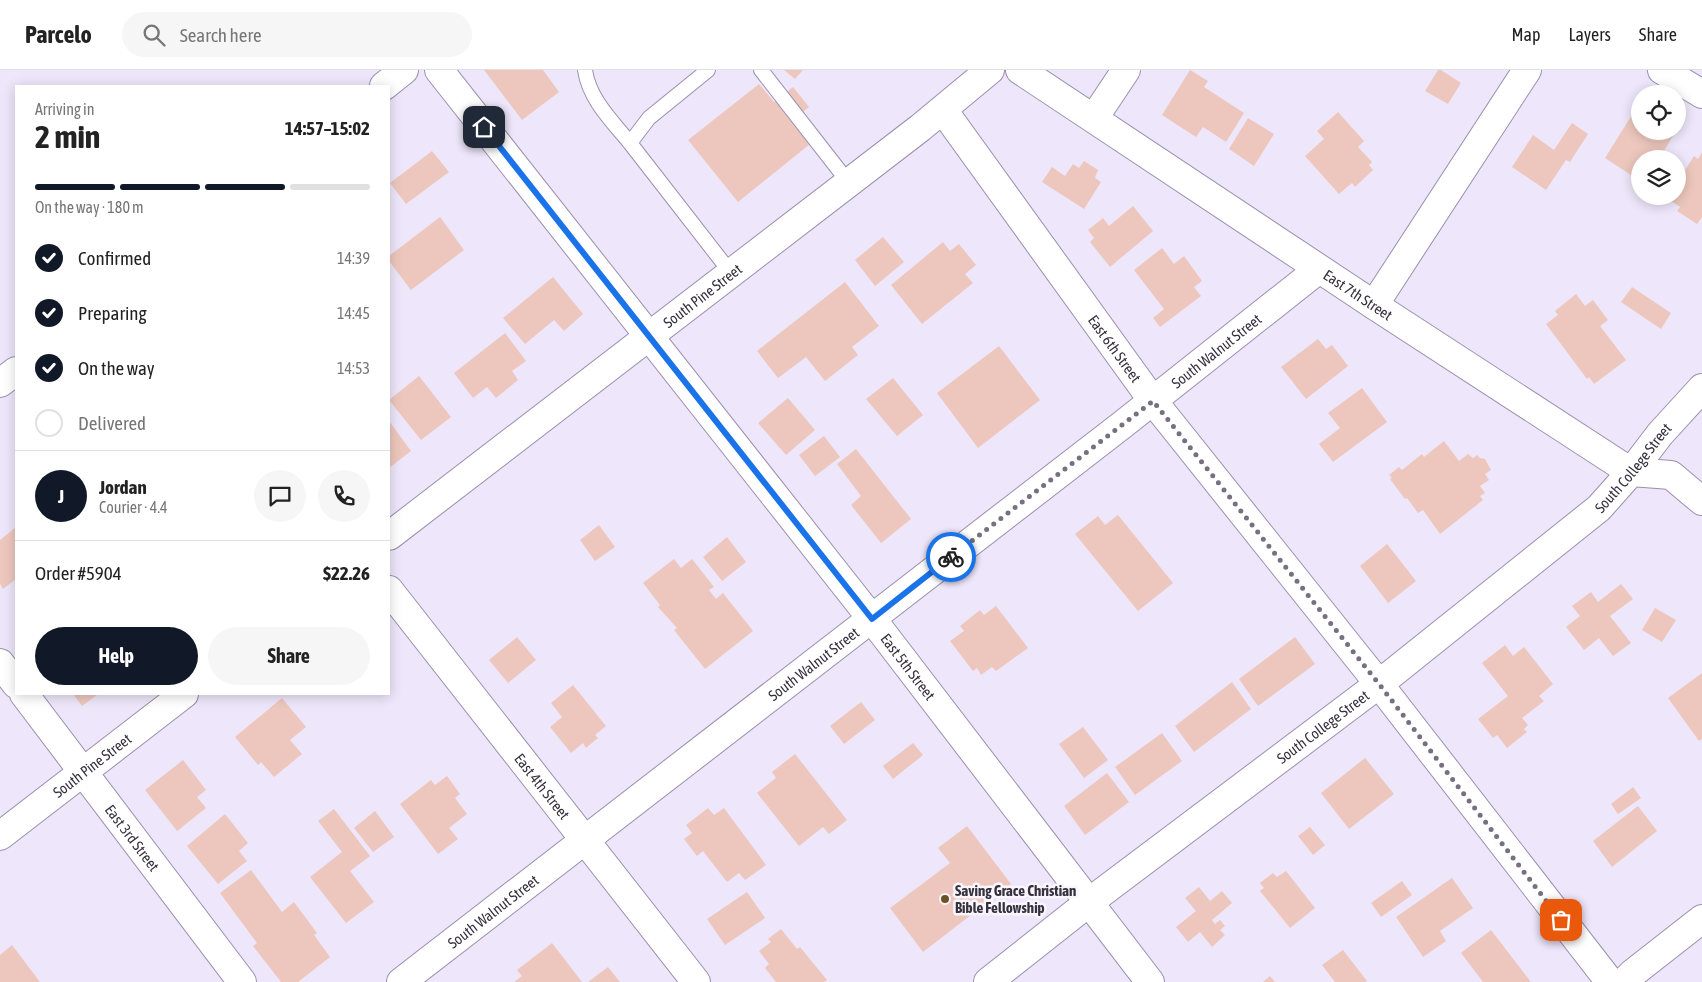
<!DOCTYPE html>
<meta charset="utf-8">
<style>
body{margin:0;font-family:"Asap Condensed",sans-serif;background:#f6f6f6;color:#222;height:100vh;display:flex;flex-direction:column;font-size:19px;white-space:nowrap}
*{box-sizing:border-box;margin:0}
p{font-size:16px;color:#767676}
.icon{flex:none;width:28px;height:28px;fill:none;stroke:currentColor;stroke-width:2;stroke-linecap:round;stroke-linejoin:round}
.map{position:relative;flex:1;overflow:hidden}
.sheet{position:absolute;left:15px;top:15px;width:375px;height:610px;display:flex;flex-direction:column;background:#fff;border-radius:0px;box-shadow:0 2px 12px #0003}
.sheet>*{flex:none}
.tools{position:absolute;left:1631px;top:15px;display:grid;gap:10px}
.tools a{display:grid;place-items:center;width:55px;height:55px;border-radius:50%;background:#fff;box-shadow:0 2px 12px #0003;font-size:25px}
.pin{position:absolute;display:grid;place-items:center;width:42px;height:42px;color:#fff;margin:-21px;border-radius:10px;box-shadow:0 2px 8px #0006}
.courier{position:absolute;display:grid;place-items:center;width:50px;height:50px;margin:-25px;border:4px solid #1a73e8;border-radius:50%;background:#fff;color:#222;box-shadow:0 1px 6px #0007}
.head em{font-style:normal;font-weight:700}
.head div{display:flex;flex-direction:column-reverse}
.head{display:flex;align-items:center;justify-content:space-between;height:85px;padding:0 20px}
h1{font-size:32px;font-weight:700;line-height:38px}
.bar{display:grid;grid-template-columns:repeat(4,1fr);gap:8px 5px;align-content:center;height:60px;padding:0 20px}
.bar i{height:6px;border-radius:4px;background:#e0e0e0}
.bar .active{background:#111827}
.bar p{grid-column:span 4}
.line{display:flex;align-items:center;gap:12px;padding:0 20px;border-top:1px solid #e0e0e0}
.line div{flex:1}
.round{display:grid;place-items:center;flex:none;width:52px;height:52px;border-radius:26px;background:#f6f6f6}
ol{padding:0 20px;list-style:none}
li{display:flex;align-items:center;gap:15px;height:55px}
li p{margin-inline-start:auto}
li .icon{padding:5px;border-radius:50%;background:#111827;color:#fff;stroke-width:4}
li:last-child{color:#767676}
li i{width:28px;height:28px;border:2px solid #e0e0e0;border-radius:50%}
.cta{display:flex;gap:10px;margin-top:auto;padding:10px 20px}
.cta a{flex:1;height:58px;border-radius:30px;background:#111827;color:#fff;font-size:20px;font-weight:700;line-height:58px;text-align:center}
.cta a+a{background:#f6f6f6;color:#222}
header{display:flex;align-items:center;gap:30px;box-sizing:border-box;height:70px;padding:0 25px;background:#fff;border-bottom:1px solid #e0e0e0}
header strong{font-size:24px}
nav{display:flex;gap:28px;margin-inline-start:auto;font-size:18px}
.search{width:350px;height:45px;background:#f6f6f6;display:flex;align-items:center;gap:12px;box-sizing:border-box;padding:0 18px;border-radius:28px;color:#767676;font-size:19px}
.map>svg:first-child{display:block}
</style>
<header>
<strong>Parcelo</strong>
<div class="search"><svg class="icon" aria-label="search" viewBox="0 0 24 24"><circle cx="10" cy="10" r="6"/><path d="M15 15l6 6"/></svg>Search here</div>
<nav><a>Map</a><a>Layers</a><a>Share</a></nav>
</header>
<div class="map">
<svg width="1702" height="912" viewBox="0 0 1702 912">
<rect width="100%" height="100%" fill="#eee6fa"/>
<path fill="#edc7bd" d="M484,0H543L559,22L522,50Z
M784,0H803L795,9Z
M1190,0L1208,11L1204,17L1244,43L1226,72L1203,57L1196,67L1162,45Z
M1438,0H1441L1461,13L1448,34L1425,21Z
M759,14L774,32L793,17L809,37L792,51L810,74L738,132L688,70Z
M1640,32V61H1676L1659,89H1640V111L1605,88Z
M1338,42L1364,71L1358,77L1372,92L1369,95L1373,100L1355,117L1352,113L1339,124L1305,86L1324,69L1317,61Z
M1248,48L1274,64L1254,96L1229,79Z
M1572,53L1588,64L1570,92L1566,90L1546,120L1512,97L1533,65L1554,80Z
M432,81L449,102L406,134L390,113Z
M1702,82V147L1697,154L1677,141L1680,137L1664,126H1678V98L1684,102L1694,86L1698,89Z
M1084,91L1098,100L1095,108L1101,112L1084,139L1042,112L1052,97L1065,106L1073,94L1079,98Z
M1133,136L1153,161L1110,197L1090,172L1094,168L1088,160L1103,148L1109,156Z
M440,147L464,180L411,220L389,191V186Z
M883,167L904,192L875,216L855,190Z
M943,172L950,181L959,174L976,195L965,204L973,213L922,254L891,215Z
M1162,178L1174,194L1184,186L1202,211L1194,217L1201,226L1160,257L1153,248L1164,239L1134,200Z
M553,207L583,244L564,261L554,250L525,274L503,248Z
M845,212L879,256L852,277L858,285L825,311L806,287L778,308L757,281Z
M1632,217L1671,243L1661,259L1621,232Z
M1576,224L1585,236L1593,230L1608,250L1600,256L1626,290L1594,314L1589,307L1587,309L1546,254L1558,245L1555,241Z
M505,263L526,291L512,301L518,310L496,328L487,317L473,328L454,303Z
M1318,269L1326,279L1332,275L1348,296L1306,329L1281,297Z
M999,276L1040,330L978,378L937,323Z
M419,306L451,347L421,370L389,330Z
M893,308L923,345L897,366L866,329Z
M1362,318L1387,352L1333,392L1319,374L1340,358L1328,343Z
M788,328L815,360L786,385L758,353Z
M389,351L411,381L389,398Z
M824,366L840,387L815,406L799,385Z
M1444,371L1459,391L1468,384L1473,388L1477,385L1480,388L1485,389L1491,400L1485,404L1489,410L1480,416L1485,423L1480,426L1483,430L1440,464L1423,440L1418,443L1407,428L1405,429L1390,409L1392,408L1389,405L1399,397L1402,400L1422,384L1424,387Z
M856,379L911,449L881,473L851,435L861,426L837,394Z
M1118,445L1173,513L1138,541L1075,464L1098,446L1105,455Z
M599,455L615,477L595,491L580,470Z
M16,457V509L3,519L0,514V470Z
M727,467L746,492L722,511L703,487Z
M1387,474L1416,511L1388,533L1360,496Z
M674,489L681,498L692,489L714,517L709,520L716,529L723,523L753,561L705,599L674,560L677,558L658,537L660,535L643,513Z
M1621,514L1633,529L1610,546L1631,573L1613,586L1599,568L1584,580L1566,557L1580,546L1572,536L1591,522L1598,532Z
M996,536L1028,578L996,601L992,597L981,605L977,598L973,601L950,571L964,561L960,556L980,540L984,545Z
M1655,538L1676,550L1662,572L1642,560Z
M517,567L536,590L508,613L489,590Z
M1295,567L1315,594L1258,636L1239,609Z
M1505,575L1513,586L1524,577L1553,614L1539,626L1544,631L1522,648L1528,655L1524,659L1527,662L1507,678L1497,665L1493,668L1478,649L1508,626L1482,593Z
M1702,603V669L1699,671L1668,628Z
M1232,612L1251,639L1194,682L1175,656Z
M573,615L606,656L595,665L598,668L586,678L583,673L571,683L550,657L562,647L551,633Z
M73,624H98L82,636Z
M282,628L306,657L290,670L302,684L274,707L261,692L258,695L235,667Z
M861,632L875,650L844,674L830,656Z
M1083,657L1108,690L1084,708L1059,674Z
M1162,663L1182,691L1135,725L1115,697Z
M913,673L923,685L893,709L883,696Z
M795,684L847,750L829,764L823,757L799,776L757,723L776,708L772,702Z
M1365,688L1394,724L1349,759L1321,723Z
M183,690L206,720L197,727L206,738L177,761L145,720Z
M1107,703L1129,732L1085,765L1064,736Z
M447,706L460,724L455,728L467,744L449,758L458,769L438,784L400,734L431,710L435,715Z
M1633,717L1641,728L1618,744L1611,734Z
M1638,736L1657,761L1612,797L1593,771Z
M708,738L714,745L724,738L766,795L745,810L739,803L727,812L703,781L697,786L684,769L692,763L686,755Z
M334,739L370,786L350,801L374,832L346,853L310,807L342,782L318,751Z
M375,741L394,767L373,782L354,758Z
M225,744L248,773L239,781L247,791L218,814L187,776Z
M967,756L1011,814L923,882L890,838L950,793L938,778Z
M1310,757L1325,775L1313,785L1298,766Z
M251,800L282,842L294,832L317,863L314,865L330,887L298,912H281L253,876L257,873L220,823Z
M1286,801L1315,838L1290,858L1260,821L1264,818L1260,813L1273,803L1277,807Z
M1452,808L1473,838L1440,861L1446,871L1423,887L1396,847Z
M1402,811L1412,825L1381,847L1371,833Z
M1199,817L1210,831L1222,821L1232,833L1212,850L1215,854L1220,850L1225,856L1220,860L1225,865L1212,877L1200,862L1188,872L1176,857L1196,841L1185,828Z
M747,822L765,848L725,875L707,849Z
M781,859L797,879L800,877L827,910L824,912H776L765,898L769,894L759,881L771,872L768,869Z
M1491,860L1531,912H1483L1461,883Z
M552,873L582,912H514L522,906L517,900Z
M12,875L40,912H0V885Z
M1343,880L1367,911L1365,912H1335L1322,895Z
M608,897L620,912H588Z
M1270,906L1275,912H1263Z"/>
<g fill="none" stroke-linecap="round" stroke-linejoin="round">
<g stroke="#9b8fad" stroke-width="16">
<path id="service" d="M585,0C589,29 612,51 630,73
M708,0L649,48L630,73L731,203
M761,0L849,113"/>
</g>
<g stroke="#9b8fad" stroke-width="30">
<g id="minor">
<path id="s1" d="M439,0L872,549L1150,912"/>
<path d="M1662,0L1702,24"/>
<path d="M384,16L404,0"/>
<path id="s2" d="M943,40L1153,331L1379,614L1610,912"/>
<path d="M1094,48L1126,0"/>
<path d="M1374,235L1527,0"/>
<path d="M0,313L16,301"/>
<path id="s3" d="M389,466L920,58L990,0"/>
<path id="s4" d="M389,520L696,912"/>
<path d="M0,593L16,614"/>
<path id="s5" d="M24,624L242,912"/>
<path id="s6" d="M0,766L184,624"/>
<path id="s7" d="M401,912L1122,355L1319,199"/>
<path d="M1624,912L1633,903L1702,849"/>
</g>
</g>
<g stroke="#9b8fad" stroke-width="30">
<g id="tertiary">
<path id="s8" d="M1020,0L1374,235L1631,402L1671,405L1702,431"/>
<path id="s9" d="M988,912L1088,833L1379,614L1599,438L1631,402L1660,364L1702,318"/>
</g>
</g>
<use href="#service" stroke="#fff" stroke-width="14"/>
<use href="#minor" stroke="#fff" stroke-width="28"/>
<use href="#tertiary" stroke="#fff" stroke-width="28"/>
</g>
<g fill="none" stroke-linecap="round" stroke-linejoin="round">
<path stroke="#767080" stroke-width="5" stroke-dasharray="0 9" d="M951,487L1153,331L1379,614L1561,850"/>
<path stroke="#1a73e8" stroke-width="6" d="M484,57L872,549L951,487"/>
</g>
<circle fill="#6e5125" stroke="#f9f6fd" stroke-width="2" cx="945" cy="829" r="5"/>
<g text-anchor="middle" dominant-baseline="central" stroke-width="5" stroke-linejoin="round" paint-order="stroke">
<g font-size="15" fill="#36313e" stroke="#f9f6fd">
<text stroke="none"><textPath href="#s8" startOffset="406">East 7th Street</textPath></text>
<text stroke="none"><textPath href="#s3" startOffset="395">South Pine Street</textPath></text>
<text stroke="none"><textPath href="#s2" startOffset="294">East 6th Street</textPath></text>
<text stroke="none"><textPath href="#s7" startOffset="1031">South Walnut Street</textPath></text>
<text stroke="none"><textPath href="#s9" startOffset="826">South College Street</textPath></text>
<text stroke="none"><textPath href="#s7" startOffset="521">South Walnut Street</textPath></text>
<text stroke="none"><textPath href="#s1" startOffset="759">East 5th Street</textPath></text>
<text stroke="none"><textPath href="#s9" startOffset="421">South College Street</textPath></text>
<text stroke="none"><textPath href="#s6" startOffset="116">South Pine Street</textPath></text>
<text stroke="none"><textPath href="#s4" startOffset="249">East 4th Street</textPath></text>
<text stroke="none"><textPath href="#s5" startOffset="180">East 3rd Street</textPath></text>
<text stroke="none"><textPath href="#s7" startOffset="116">South Walnut Street</textPath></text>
</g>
<g font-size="15" font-weight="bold" fill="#36313e" stroke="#f9f6fd" text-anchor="start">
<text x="955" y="820">Saving Grace Christian<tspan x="955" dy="17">Bible Fellowship</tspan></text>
</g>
</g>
</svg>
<div class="tools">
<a><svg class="icon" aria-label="locate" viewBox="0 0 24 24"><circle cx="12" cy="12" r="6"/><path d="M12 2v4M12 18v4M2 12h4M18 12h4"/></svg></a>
<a><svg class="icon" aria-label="layers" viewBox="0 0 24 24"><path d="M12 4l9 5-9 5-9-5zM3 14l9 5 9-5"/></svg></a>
</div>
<div class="pin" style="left:1561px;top:850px;background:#ea580c"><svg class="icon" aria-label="bag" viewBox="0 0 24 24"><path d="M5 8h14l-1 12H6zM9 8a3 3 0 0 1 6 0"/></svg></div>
<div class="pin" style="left:484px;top:57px;background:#1f2937"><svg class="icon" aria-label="home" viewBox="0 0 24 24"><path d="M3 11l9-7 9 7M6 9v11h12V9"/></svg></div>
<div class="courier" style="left:951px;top:487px"><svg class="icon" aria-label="bike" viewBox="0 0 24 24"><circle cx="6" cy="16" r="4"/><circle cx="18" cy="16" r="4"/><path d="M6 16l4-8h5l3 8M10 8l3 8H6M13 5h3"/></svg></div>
<section class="sheet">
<div class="head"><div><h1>2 min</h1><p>Arriving in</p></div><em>14:57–15:02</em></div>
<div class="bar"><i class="active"></i><i class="active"></i><i class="active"></i><i></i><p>On the way · 180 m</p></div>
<ol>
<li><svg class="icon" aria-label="check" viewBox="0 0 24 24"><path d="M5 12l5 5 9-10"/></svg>Confirmed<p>14:39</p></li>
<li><svg class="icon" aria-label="check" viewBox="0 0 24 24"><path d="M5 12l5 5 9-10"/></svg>Preparing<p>14:45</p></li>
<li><svg class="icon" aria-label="check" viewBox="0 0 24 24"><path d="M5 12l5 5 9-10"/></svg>On the way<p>14:53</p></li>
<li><i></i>Delivered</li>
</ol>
<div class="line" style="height:90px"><b class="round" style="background:#111827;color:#fff">J</b><div><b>Jordan</b><p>Courier · 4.4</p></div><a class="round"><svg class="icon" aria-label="chat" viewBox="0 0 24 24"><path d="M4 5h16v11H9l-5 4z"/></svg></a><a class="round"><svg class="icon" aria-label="phone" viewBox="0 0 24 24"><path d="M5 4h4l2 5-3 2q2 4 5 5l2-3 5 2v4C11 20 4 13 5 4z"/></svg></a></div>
<div class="line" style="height:65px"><div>Order #5904</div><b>$22.26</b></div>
<div class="cta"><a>Help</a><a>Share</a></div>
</section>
</div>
